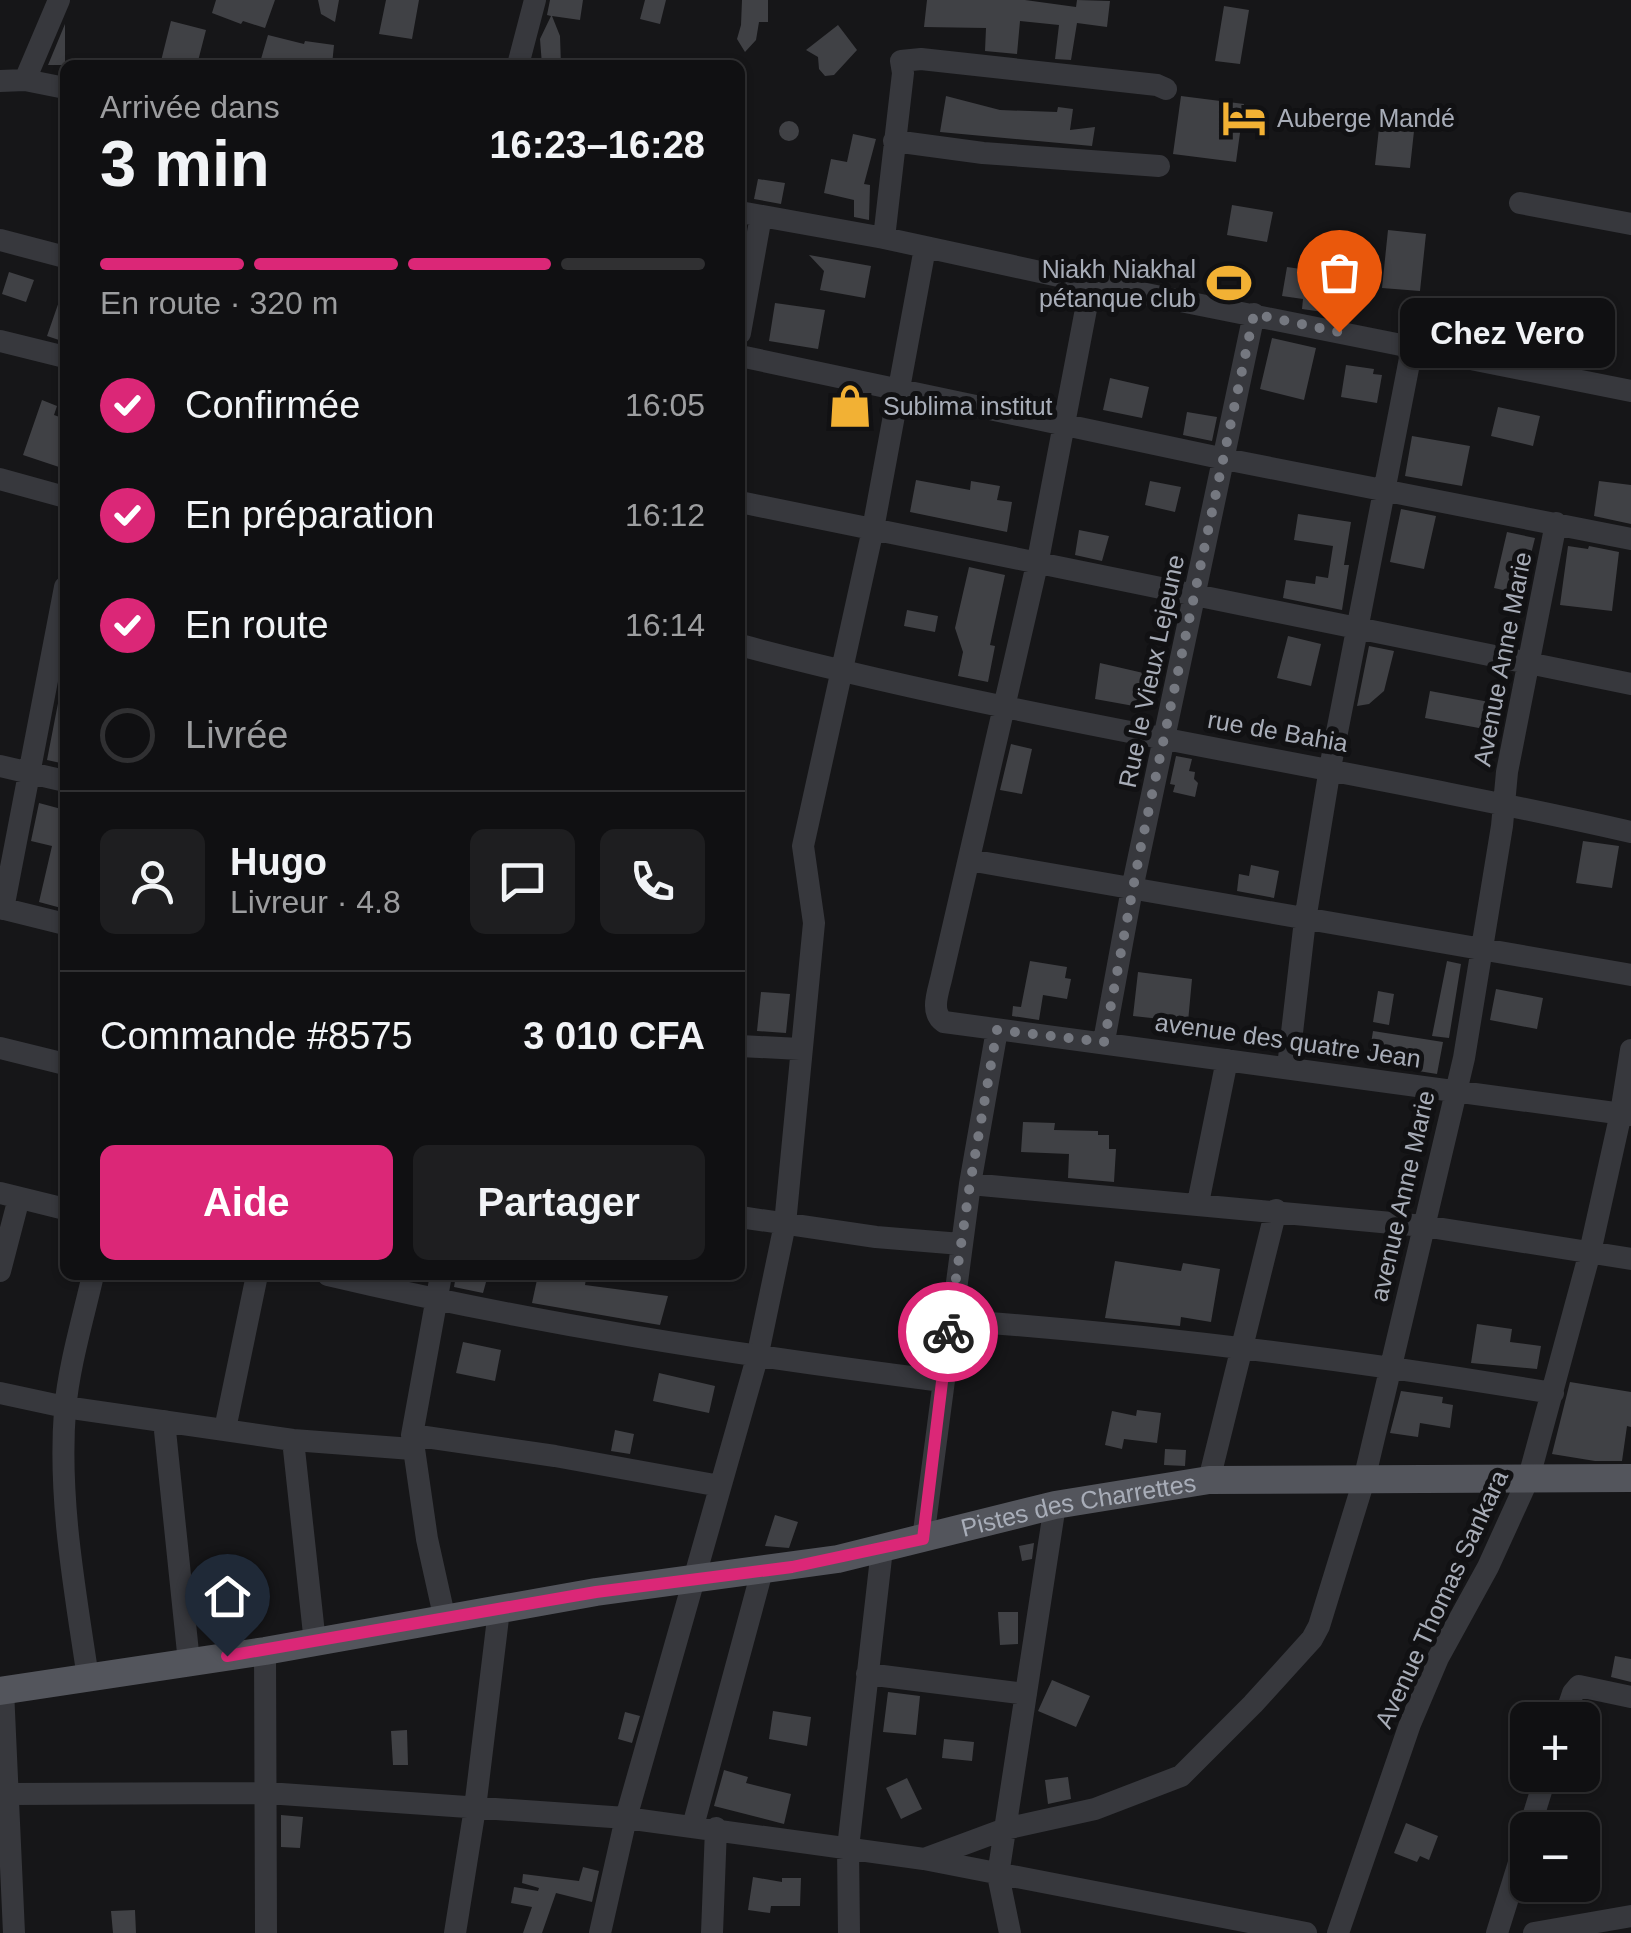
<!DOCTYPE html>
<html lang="fr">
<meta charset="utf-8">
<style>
body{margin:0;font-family:Helvetica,sans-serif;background:#1e1e20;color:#f1f3f6;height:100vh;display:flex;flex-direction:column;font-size:38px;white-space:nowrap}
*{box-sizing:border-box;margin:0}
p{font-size:32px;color:#9c9d9f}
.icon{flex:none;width:55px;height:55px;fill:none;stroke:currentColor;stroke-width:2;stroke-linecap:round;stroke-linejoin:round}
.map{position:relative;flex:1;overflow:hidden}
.details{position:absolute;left:60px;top:60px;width:685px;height:1220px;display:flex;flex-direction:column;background:#101012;border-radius:15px;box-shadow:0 2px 8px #0004,0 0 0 2px #303032}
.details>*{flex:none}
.controls{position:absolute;left:1510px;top:1702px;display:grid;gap:20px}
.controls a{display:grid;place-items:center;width:90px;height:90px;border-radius:15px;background:#101012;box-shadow:0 2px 8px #0004,0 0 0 2px #303032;font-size:50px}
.pin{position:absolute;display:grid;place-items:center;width:85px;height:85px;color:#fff;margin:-102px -42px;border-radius:50% 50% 50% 0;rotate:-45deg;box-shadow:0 0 10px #0007}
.pin .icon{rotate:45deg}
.courier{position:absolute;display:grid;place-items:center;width:100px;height:100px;margin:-50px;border:8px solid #db2777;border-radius:50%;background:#fff;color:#222;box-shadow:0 2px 12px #0007}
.bubble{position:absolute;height:70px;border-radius:15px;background:#101012;box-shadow:0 2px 8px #0004,0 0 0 2px #303032;font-size:32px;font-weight:600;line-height:70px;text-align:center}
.head em{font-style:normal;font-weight:600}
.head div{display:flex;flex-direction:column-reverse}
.head{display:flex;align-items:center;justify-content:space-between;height:170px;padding:0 40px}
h1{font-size:65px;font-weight:600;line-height:75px}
.bar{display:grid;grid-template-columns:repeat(4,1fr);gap:15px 10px;align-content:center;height:120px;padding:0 40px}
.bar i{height:12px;border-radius:8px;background:#303032}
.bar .active{background:#db2777}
.bar p{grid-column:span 4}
.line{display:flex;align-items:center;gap:25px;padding:0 40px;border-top:2px solid #303032}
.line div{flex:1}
.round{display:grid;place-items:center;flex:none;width:105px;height:105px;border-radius:15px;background:#1e1e20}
ol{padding:0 40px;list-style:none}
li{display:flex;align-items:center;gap:30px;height:110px}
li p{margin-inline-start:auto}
li .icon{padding:10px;border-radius:50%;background:#db2777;color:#fff;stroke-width:4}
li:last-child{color:#9c9d9f}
li i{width:55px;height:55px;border:5px solid #303032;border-radius:50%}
.button{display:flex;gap:20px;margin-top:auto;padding:20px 40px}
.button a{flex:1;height:115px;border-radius:15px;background:#db2777;color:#fff;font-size:40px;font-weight:600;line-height:115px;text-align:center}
.button a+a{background:#1e1e20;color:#f1f3f6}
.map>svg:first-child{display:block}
</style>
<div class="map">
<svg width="1631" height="1933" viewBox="0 0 1631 1933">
<rect width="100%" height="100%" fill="#161618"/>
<path fill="#404145" d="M216,0H275L265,28L243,21L241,24L212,13Z
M318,0H339L335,22L321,14Z
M386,0H419L412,39L379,34Z
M550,0H583L580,20L552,16L560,36L561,65H542L540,39L551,16L547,15Z
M645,0H666L660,24L640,19Z
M742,0H768V22H759L756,40L745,52L737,39L741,25Z
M927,0H1025L1076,7L1077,0L1110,1L1107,27L1077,23L1071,60L1055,59L1059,25L1020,21L1017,54L985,51L986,28L924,27Z
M1224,6L1249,10L1240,64L1215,61Z
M171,21L206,30L197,65H160Z
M65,24V65H48Z
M838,25L857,50L834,75L825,76L819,69L818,57L806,50Z
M268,35L304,44L305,41L334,45L332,65H282L261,59Z
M946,96L1000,110L1057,112L1058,107L1073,109L1070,130L1095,127L1092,146L940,132Z
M1181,96L1244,104L1236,162L1173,154Z
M779 131a10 10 0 1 1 20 0a10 10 0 1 1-20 0Z
M1379,128L1414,131L1410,168L1375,165Z
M853,134L876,139L864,184L870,185L869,220L854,217V200L824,193L831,159L847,162Z
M758,179L785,183L781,204L754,199Z
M1232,205L1273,212L1267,242L1227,235Z
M1388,230L1426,234L1420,291L1382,288Z
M809,255L871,266L865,298L820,290L824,271Z
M1287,267L1336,274L1330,313L1302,309L1303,299L1282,296Z
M9,272L34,280L26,302L2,294Z
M63,290H65V342L47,336Z
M775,303L825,310L818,349L769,341Z
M1272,338L1316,348L1304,400L1260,389Z
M1346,365L1374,369L1373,374L1382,375L1377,403L1341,397Z
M1110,378L1149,387L1142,418L1103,410Z
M42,400L57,406L54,415L65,419V469L23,455Z
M1498,407L1540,416L1533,446L1491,436Z
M1187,412L1217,417L1212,441L1183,435Z
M1412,436L1470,446L1462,486L1405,476Z
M916,480L970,490L971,481L1000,486L997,500L1012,502L1007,532L910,512Z
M1150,481L1181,487L1175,512L1145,505Z
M1599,481L1631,485V524L1594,516Z
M1401,509L1436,516L1424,569L1390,562Z
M1298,514L1351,522L1344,565H1349L1342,610L1283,598L1286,580L1315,584L1316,576L1328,578L1333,546L1294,540Z
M1079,530L1109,536L1102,561L1075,555Z
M1507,532L1535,538L1521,594L1494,588Z
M1568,546L1588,549L1589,546L1619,552L1612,611L1560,605Z
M969,567L1005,575L990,645L995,646L988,682L958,676L963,652L955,628Z
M907,610L938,616L935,632L904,626Z
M1288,636L1321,644L1311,686L1277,678Z
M1369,646L1394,651L1384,691L1369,704L1357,706Z
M1100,663L1152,675L1145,708L1095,699Z
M1430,691L1500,704L1495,731L1425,718Z
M60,693L65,694V764L47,760Z
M1011,744L1032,749L1022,794L1000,790Z
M1176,756L1192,759L1189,771L1195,772L1194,779L1198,783L1195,797L1173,792L1175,785L1170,784Z
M39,803L65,810V909L39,902L52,846L31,841Z
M1583,841L1619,846L1612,888L1576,883Z
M1251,865L1279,871L1274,898L1237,891L1239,874L1249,876Z
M1030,961L1067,967L1065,978L1071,979L1067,999L1043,995L1039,1020L1012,1016L1013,1006L1021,1007Z
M1447,961L1461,964L1449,1038L1432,1036Z
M1138,972L1192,979L1188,1022L1133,1016Z
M1496,989L1543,998L1537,1029L1490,1020Z
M1378,991L1394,994L1389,1025L1373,1022Z
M761,992L790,994L786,1033L757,1031Z
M1373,1031L1443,1042L1437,1074L1368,1063Z
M1023,1122L1055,1123L1054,1130L1098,1131V1135H1109V1149H1116L1114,1182L1068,1178L1069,1154L1021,1152Z
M1115,1261L1181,1271L1183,1263L1220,1269L1211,1322L1181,1317L1180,1326L1105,1318Z
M456,1275H488L483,1293L454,1287Z
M538,1275H568L586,1279L585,1285L668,1296L660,1325L636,1321L532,1303Z
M1477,1324L1512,1329L1510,1342L1541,1346L1537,1369L1471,1363Z
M463,1342L501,1350L495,1381L456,1373Z
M659,1373L715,1386L709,1413L653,1401Z
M1570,1382L1631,1392V1427L1627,1426L1622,1461H1595L1552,1454Z
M1401,1391L1443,1397L1442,1403L1453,1405L1450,1428L1420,1423L1418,1437L1390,1433Z
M1137,1410L1161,1413L1157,1443L1124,1439L1122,1449L1105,1445L1112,1411L1136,1416Z
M615,1430L634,1434L630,1454L611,1451Z
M1165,1449L1186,1450L1185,1466L1164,1465Z
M775,1515L798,1522L789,1548L765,1546Z
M1034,1543L1032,1559L1022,1561L1019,1546Z
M998,1612H1018V1644L1000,1645Z
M1615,1656L1631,1659V1682L1611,1677Z
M1052,1680L1090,1696L1076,1727L1038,1711Z
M888,1692L920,1696L916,1735L883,1732Z
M773,1711L811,1717L807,1746L769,1739Z
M625,1712L640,1716L632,1743L618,1739Z
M407,1730L408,1765H393L391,1731Z
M944,1739L974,1742L972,1761L942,1758Z
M724,1770L748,1777L746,1783L791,1794L784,1824L714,1806Z
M1068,1777L1071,1799L1048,1804L1045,1780Z
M907,1778L922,1809L901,1819L886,1788Z
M281,1815L303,1817L300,1848L281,1847Z
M1406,1823L1438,1836L1429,1860L1420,1856L1417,1862L1394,1853Z
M583,1867L599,1871L592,1902L556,1893L542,1933H523L532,1907L511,1903L514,1887L538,1891L539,1888L522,1883L523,1874L579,1881Z
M753,1877L782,1882V1878H801L800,1906H771L770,1913L748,1910Z
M135,1910L136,1933H113L111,1911Z"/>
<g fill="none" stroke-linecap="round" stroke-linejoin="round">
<path stroke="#37383d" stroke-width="22" d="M518,65L535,0
M25,80L59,0
M0,81L25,80L65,88
M894,141L983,153L1159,166
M1520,203L1631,224
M740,212L884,238L1091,283L1631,391
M884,238L903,73L901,61L921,59L1157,85L1166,89
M0,240L65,257
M1091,283L1038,560L942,975C939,990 929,1012 944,1022L1631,1115
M740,333L761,216
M0,341L65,357
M740,356L1225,459L1631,539
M0,479L65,497
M740,502L1631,684
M740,645C1034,723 1335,765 1631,832
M0,766L65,781
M969,860L1631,975
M0,908L65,924
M3,909L65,587
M1104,1041L1132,889L1254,314
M740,1046L800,1049
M0,1048L65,1064
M1288,1067L1305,920L1330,768L1412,348
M970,1184L1424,1226L1631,1259
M0,1193L65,1209
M1198,1203L1227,1060
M740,1217L876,1237L961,1244
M0,1271L19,1198
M328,1275C531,1323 736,1355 942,1381
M441,1275L412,1435L427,1539L445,1620
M950,1320C1153,1334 1352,1360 1553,1393
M0,1393L65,1407L293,1440L412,1449
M164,1421L189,1662
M225,1429L257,1275
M412,1435L555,1456L720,1486
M293,1440L315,1643
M1209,1480L1276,1210
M923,1539L970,1184L997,1030
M265,1651L266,1933
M867,1674L1026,1694
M88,1678C75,1590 58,1500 65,1410C69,1365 83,1319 93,1275
M3,1690L14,1933
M1564,1720L1573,1693L1579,1686L1631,1697
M10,1794L267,1793L626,1818L924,1859L1306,1933
M693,1826L762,1571
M1529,1830L1546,1775
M924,1859L1005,1829L1095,1809L1181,1776L1253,1704L1312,1639L1319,1626L1364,1480L1464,1058L1502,826L1507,772L1556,523
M455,1933L475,1808L499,1610
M600,1933L626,1818L757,1358L785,1224L814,923L803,846L873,529L925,248
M712,1933L716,1828
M849,1933L848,1848L882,1549
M1010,1933L998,1875L1055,1505
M1338,1933L1410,1724L1438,1658L1488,1567L1529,1477L1590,1252L1621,1113L1631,1050
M1497,1933L1528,1834
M1534,1933L1631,1916"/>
<path stroke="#53555c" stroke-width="28" id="s1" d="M0,1691L265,1651L596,1592L838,1559L1055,1505L1209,1480L1631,1478"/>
</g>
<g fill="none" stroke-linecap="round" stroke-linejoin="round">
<path stroke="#757880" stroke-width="10" stroke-dasharray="0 18" d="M948,1332L970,1184L997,1030L1104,1042L1140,851L1254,314L1339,332"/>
<path stroke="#db2777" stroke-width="12" d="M227,1656L596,1592L792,1567L923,1539L948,1332"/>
</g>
<defs>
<g id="hotel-bare" transform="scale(3.45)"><path d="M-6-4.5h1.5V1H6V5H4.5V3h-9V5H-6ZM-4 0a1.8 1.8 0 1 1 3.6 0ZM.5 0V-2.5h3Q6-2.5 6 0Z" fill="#f2b134" stroke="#111113" stroke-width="2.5" paint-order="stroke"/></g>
<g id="stadium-bare" transform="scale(3.45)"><path d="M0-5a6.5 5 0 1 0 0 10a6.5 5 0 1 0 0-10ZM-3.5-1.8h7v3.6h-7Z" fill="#f2b134" stroke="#111113" stroke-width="2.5" paint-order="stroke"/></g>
<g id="shop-bare" transform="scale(3.45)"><path d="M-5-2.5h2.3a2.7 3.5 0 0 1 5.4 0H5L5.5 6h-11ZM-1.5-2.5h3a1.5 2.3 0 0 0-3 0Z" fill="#f2b134" stroke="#111113" stroke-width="2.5" paint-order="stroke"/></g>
</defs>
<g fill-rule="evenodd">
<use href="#hotel-bare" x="1244" y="118"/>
<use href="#stadium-bare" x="1229" y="283"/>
<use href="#shop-bare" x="850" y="406"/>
</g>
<g text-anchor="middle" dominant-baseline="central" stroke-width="10" stroke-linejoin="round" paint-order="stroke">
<g font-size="25" fill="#a8adb8" stroke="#111113" text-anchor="start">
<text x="1277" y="118">Auberge Mandé</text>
<text x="1196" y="269" text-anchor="end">Niakh Niakhal<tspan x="1196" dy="29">pétanque club</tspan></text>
<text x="883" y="406">Sublima institut</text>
</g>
<g font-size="25" fill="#a8adb8" stroke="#111113">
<text transform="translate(1502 659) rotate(-79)">Avenue Anne Marie</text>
<text transform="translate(1151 671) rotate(-78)">Rue le Vieux Lejeune</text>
<text transform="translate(1278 731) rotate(10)">rue de Bahia</text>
<text transform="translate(1288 1040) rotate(8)">avenue des quatre Jean</text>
<text transform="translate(1402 1196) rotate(-77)">avenue Anne Marie</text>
<text stroke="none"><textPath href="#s1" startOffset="1095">Pistes des Charrettes</textPath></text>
<text transform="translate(1441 1599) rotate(-65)">Avenue Thomas Sankara</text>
</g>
</g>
</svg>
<div class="controls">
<a>+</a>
<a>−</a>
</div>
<div class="pin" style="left:1339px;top:332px;background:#ea580c"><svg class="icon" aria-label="bag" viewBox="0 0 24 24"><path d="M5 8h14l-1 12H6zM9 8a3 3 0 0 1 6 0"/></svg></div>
<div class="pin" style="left:227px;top:1656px;background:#1f2937"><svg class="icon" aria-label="home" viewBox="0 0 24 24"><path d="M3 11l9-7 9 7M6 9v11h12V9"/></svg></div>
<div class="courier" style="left:948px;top:1332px"><svg class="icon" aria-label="bike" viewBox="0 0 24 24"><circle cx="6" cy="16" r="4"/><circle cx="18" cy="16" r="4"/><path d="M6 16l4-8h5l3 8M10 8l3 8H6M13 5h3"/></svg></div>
<div class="bubble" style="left:1400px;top:298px;width:215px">Chez Vero</div>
<section class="details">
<div class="head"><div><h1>3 min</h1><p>Arrivée dans</p></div><em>16:23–16:28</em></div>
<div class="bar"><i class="active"></i><i class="active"></i><i class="active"></i><i></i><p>En route · 320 m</p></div>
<ol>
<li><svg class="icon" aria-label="check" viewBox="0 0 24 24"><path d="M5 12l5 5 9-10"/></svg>Confirmée<p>16:05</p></li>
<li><svg class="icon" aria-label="check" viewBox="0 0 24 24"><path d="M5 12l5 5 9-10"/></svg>En préparation<p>16:12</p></li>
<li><svg class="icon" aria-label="check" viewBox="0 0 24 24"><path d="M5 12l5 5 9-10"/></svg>En route<p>16:14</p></li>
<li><i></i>Livrée</li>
</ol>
<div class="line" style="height:180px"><a class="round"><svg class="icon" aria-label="person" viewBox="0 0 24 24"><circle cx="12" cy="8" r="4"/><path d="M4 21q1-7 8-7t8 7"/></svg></a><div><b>Hugo</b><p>Livreur · 4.8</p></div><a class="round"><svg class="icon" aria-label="chat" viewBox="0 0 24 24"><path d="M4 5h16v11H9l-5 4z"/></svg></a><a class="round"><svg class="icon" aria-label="phone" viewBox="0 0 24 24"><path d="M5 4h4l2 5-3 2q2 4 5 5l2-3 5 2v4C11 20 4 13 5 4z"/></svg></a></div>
<div class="line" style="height:130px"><div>Commande #8575</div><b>3 010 CFA</b></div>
<div class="button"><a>Aide</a><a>Partager</a></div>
</section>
</div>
